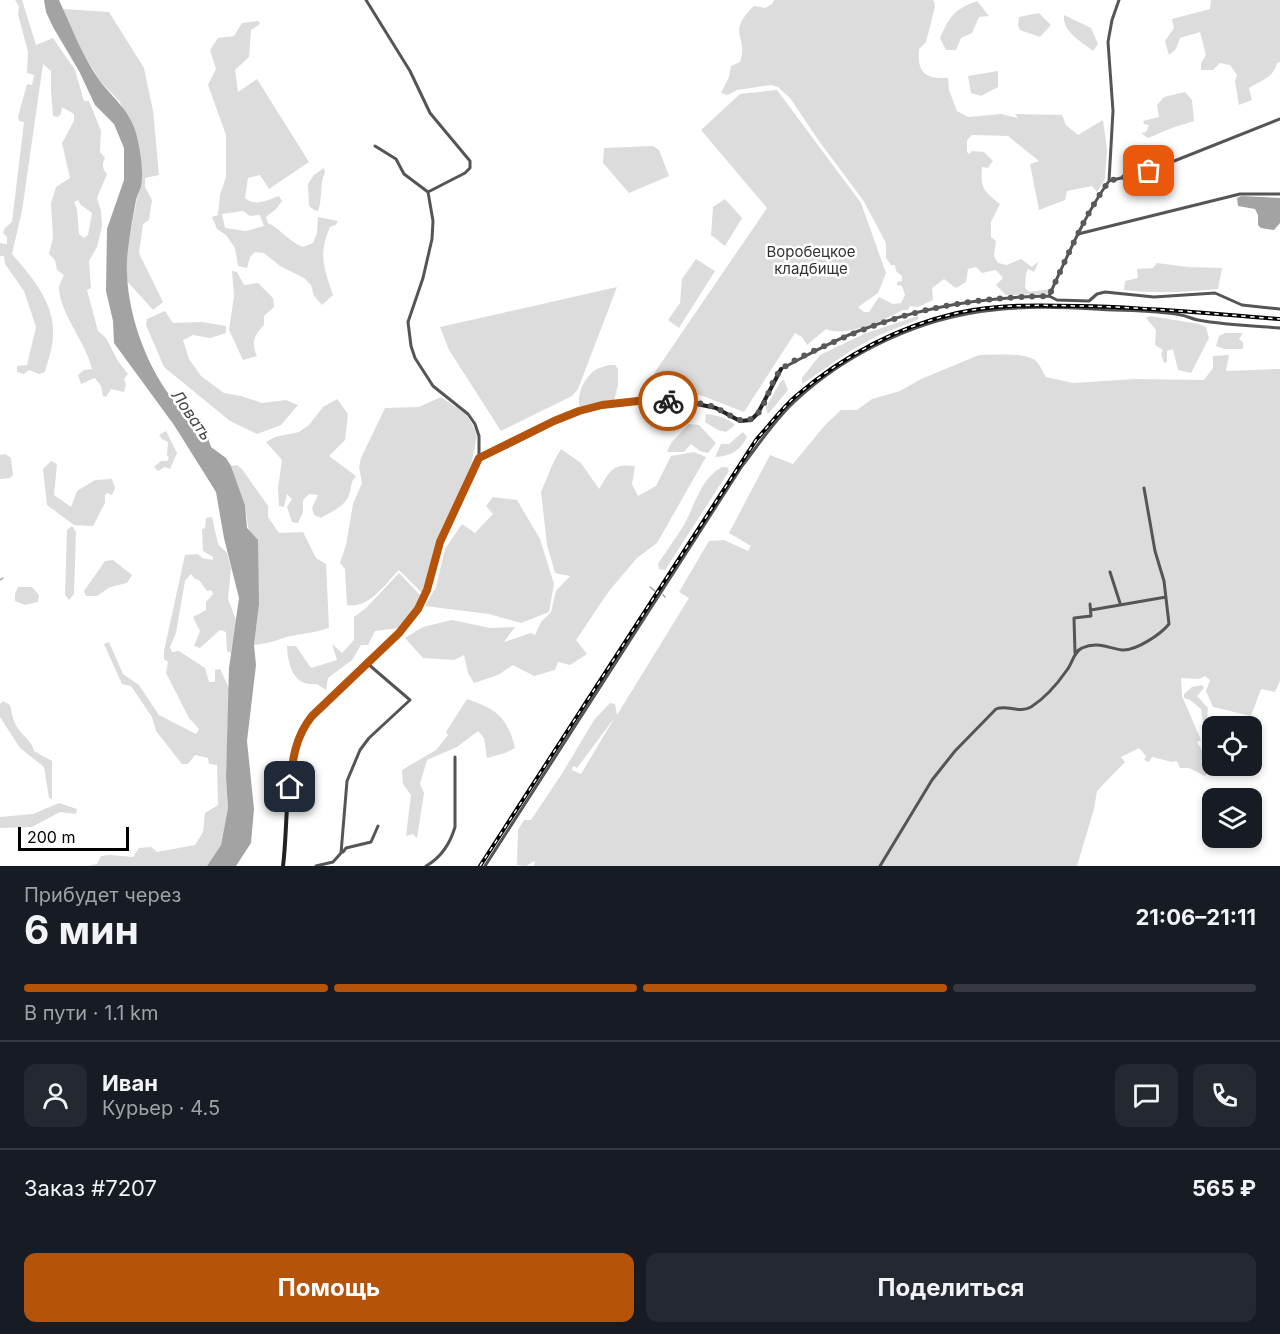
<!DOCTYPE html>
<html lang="ru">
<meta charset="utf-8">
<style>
body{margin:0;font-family:Inter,sans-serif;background:#242831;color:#f1f3f6;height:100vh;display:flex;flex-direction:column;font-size:22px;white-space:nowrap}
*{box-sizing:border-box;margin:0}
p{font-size:20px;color:#9ea1a6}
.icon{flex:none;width:33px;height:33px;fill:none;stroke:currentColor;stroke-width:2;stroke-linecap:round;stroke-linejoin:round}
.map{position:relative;height:866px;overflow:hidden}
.panel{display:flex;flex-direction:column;background:#171b24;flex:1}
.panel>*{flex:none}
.buttons{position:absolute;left:1202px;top:716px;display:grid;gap:12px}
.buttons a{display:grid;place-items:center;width:60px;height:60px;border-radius:12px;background:#171b24;box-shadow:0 3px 9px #0003;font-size:30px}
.scale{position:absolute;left:18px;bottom:15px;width:111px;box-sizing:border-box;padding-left:6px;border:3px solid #000;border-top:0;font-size:16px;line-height:21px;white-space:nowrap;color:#000;-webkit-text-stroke:4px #fff;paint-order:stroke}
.pin{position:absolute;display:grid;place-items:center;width:51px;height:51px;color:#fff;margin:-26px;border-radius:12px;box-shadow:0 3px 9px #0006}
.courier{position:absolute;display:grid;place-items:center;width:60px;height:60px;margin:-30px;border:4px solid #b45309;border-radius:50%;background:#fff;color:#222;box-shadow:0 2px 8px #0007}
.overview em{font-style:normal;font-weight:700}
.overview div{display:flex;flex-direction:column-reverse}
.overview{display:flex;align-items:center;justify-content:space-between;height:102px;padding:0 24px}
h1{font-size:39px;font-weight:700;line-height:45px}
.bar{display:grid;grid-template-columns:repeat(4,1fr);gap:9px 6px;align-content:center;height:72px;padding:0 24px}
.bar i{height:8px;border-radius:4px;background:#363941}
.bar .on{background:#b45309}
.bar p{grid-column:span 4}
.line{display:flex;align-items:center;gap:15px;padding:0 24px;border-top:2px solid #363941}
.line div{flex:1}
.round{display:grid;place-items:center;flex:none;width:63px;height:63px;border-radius:12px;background:#242831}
.cta{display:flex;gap:12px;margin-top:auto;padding:12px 24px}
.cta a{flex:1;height:69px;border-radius:12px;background:#b45309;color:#fff;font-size:24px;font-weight:700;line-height:69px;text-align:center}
.cta a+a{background:#242831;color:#f1f3f6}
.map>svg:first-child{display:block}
</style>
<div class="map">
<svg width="1280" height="866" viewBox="0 0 1280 866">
<rect width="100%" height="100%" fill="#fff"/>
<path fill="#dcdcdc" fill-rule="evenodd" d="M15,0H22L36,45L53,38L75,70L84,101H89L101,131L100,152L105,158C102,164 102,169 107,174L97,198L101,211L102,226L97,247L89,261L91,288L87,290L98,331L106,338L118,361L128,374L124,379L126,384L124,392L111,389L106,397L103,396L101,386L95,378L81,384L78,375L84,370L92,369C86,342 61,316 59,289C59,284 62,280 64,275L57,270L55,260L49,254L53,238L51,203L56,187L70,178L62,143L74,121V114L62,107L61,114L58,117L53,116L51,91V71L43,64L22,211L12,254C31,276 55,303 53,335C53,348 48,360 45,372L39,374L29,370L24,374L17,372V366L27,365L36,327L24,291L5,264L4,256H0V243L7,244V237L3,233L5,228L12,222L24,122L19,121L18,117L27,84L32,85L34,75L27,73L28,52L18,14L19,6ZM78,200L81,205L92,213L88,235L84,238L79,234L77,209L74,202Z
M774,0H932L934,1L935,7L926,42L919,49C917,73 925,79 948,78L949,90L957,111L968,117L1001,114L1018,118L1015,114L1062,115L1066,125L1078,135L1103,120L1107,149L1105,179L1097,192L1092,186L1067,191L1065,200L1039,210L1030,164L1039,161L1008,136L972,135L967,140V152L969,154L972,151L984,152L993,161L988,168L982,167C980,188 984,192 1000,204L991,222V237L996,241L994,256L998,263L1007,265L1021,259L1032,267L1039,261L1034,272L1028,269L1026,274L1025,288L1029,292L1050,289L1048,294L1006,295L996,285L1003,278L996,270L982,273L976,267L968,269L966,282L956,288L944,279L932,288L933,300L918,307L910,306L908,310H903C885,320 845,338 826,329L807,345L802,337L795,333L744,412L703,396L679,391L653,375L767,208L701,130L740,94L777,90L861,203L886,273L878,293L858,307L864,312H869L879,297L893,304L901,303L905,295L902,286L897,285V282L902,281V276L896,271L895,265H891L886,258V243L863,200L819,141L790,98L778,87L771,85L737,90L728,95L721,93L729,77L731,66L740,62C749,35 725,34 754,6L765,8L772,4Z
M1211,0H1280V62L1277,63C1273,79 1261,80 1249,88L1252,100L1239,105L1235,81L1237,75L1230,65L1220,63L1213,70H1201V63L1206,55L1200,32L1180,38L1176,49L1169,55L1165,41L1174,28L1172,19L1210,9Z
M977,1L989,16L979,17L972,33L961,38L956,50H946L940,38C950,16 953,10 977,1Z
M63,9L109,12L144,68L153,111L159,175L145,178V187L152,200L149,220L143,224L139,253L163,302L153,310L127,281V251L137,198L141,188L142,168L120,102L101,82L85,57L71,31Z
M1039,13L1051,25L1040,37L1020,30L1018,25L1019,17Z
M1064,15L1091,28L1098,44L1093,51C1082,42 1062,32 1064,15Z
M258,21L260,24L251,30L249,57L235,70L238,92L257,79L309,162L269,189L260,175L248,178L245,198C255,207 267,200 279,196L282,201L276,209L266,217L268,223C281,229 289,242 303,247L313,243L317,233L318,217L338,221L336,225L330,227C318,254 324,269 333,295L322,305L314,296L311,285L304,278L280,266L264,253L255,252L250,257L247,268L238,266L235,248L226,235L217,229L212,217L218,215L220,195L226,177V135L208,85L216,69L210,50L218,38L234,36L242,23ZM243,211L250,216L260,215L264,226L246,231L225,228L222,214Z
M998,71V87L981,96L971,93L968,76Z
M1185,92L1192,100L1194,121L1172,128L1148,138L1141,133L1146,132L1149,125L1144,124L1143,121L1159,117L1157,105L1164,97Z
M653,146L659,150L669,176L629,193L603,163L604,148Z
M324,168L325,172C319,185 323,198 318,211L314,210L309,206L308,184L314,175Z
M725,199L742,218L725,246L711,235L713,207Z
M696,259L715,271L679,328L668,320L680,303L682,279Z
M1157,263L1188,267L1222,268L1218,289C1186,292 1156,294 1124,290L1125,281L1138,278L1137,269L1153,268Z
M232,271L237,272L244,285L258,283L273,298L274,307L264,316V325C254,335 251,343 257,356L243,360L229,330L234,296Z
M617,287L578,389L572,396L501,431L449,350L440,327Z
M165,311L173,323L202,322L226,326V333L210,338L193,335L183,340L189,359L201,376L224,393L241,396L262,403L286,400L298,405L281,425L257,434L230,421L164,367L146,325L147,319Z
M918,316L919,319L877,336L852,350L802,384V378L820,355L866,333Z
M1150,316L1199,324L1206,327L1209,338L1191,373L1178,370L1173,349L1167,351V362L1164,363L1161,354L1163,350L1155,345L1156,330L1146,318Z
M1225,333H1243L1239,339L1243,342V349H1224L1216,346L1219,336Z
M979,355C992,355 1026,352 1036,361C1040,365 1043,372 1046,377L1073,383L1135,379L1204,380L1213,368V356L1229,355L1226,371L1280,369V681L1275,692L1261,689L1251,716L1213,707L1206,691L1210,680L1205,676L1199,679L1181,678L1182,696L1201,740L1197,742L1205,755L1201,762L1209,771L1205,776L1189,768H1180L1177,761L1172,762L1152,757L1149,762L1144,760L1146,756L1139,748L1121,757L1125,762L1097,791L1094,809L1077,866H534L535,861L526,866L517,865L518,830L524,820H531L563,772L594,720L610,703L615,704L617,715L689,598L679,592L709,541L724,540L748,551L751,546L729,533L770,455L793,464L825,425L841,410H857L872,399L900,391L921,379ZM615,717L581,774L572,770L573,766L577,768Z
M608,365H615L618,369V385L614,401L580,408C576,397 583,379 594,371C597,368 604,367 608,365Z
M784,380L788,390L769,413H767L766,407L781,381Z
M441,397L466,414L473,425L477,436L471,465L438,539L435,556L422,593L399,570C385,584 369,609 347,605L345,569L340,563L346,545L353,504L362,483L359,467L361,458L385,408L419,407Z
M337,399L348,414L345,440L329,456L356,476C350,483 352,487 349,495C345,507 330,512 321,518L314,515L312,508L318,495L309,494L303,500V512L298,523L292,522L287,507L292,499L287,494L284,507L279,506L278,488L282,460L266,442L275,437L299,432L309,425L323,407Z
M706,414C716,415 728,418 735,425L726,432L718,430L705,422Z
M689,424L699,425L716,443L708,453L700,451L691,444L684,452H667L671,443Z
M166,431L177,453L170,469L165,467L158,471L154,467L161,461H167L169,458L167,455L168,442L162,439L159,435Z
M743,432L747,437C740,451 731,456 715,457L721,444H729Z
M561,449L581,463L599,489C610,471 612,463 635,466L632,484L638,496L656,486L671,456L694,452L706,457L657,543L637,558L609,591L576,640L587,654L570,665L558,662L555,670L534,676L513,665L498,675L474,683L468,673L464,655L454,660L423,658L405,638L423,627L452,620L490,628L515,627L504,642L531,633L535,635L541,622L551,612L556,591L570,576L555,573L547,545L541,492L554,461Z
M5,454L11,458L13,475L10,478L0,479V455Z
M51,461L57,464L54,495L71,507L77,491L95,480L112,479L115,488L112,495L107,493L105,495V503L93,526L74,525L47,505L43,469Z
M237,465L242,469L268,506V517L279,533L303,532L316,558L326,564L329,628C317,632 308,633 296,635C281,637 272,644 254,645L259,605L245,505L231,466Z
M722,467H727L729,471L665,570L659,569L658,564C666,551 676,538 684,525C695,505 701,478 722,467Z
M493,497L517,500L540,539L554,584L549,612L521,623L489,614L425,606L436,587L445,549L462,524L475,533L493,514L486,506Z
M212,517L218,544L227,553L231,568L228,599L236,620L231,653L227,651L226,632L220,630L200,648L194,646L200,631L193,617L206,610V602L213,594L211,590L207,591L199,580L195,579L191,574L185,581L176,633L170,647L172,652L179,651L205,668L209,682H215V670L220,669L229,688L226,777L228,808L221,845L207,866H88L97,864L101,856L110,855L133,857L139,848L151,847L157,852L195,845L203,832L205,813L218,805L217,765L209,764L208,758L195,755L188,764H182L156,731L152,717L131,686L122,684L104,644L109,642L123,674L139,685L159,715L196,734L199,729L189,718L166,673L168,662L164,659V651L185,555L198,554L202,558L213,560V557L203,551L202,529L205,528L206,518Z
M72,526L76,532L74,594L69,600L65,595L67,530Z
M113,560L132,575L127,583L110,587L97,596H86L84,591L105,561Z
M399,573L421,596L417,606L399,628L375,631L368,645H361L352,660L328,678L326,690L317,684C293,687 288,665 287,646H296L311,668L337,660L332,644L342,653L354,640V617L366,608Z
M18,587H32L39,595L38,602L25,605L15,601V594Z
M1202,685L1204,688L1197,696L1208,708L1207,720L1213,723L1212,738L1207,740L1205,736L1201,709L1190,700L1184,698V694L1192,687Z
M467,699C496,709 507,716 515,748L505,753L487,758L484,738L478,731L457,747L427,760L420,784L424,793L417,838L413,834L406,836L411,795L403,784L402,770L436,750L448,735L446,732Z
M3,701L10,705C12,714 13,722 19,730C25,738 31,740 34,751L52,761V799L49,798L44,767L20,748L0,717V704Z
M59,803L77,809L76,814L60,812L32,827L0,828V817L33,814Z"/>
<path fill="#a3a3a3" d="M44,0H59C72,28 82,56 100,81C113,98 130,111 136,133C140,149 144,170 141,187C140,191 137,195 136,200C133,216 130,233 128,249C120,308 154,398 205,429L211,447L226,458L231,466L245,505L247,528L258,540L259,605L254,645L256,665L247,741L254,809L251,843L236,866H207L221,845L228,808L226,777L229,668L239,598L224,538L216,492L174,425L114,343L113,321L106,291L107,229L124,180V148L114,124L95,105L79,71L53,27L46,12Z
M1241,196L1280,198V223L1274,230L1261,228L1258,225V215L1255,209L1238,206L1237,198Z"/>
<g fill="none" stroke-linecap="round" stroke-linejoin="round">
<path stroke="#a3a3a3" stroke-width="1.5" d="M0,580L3,578
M650,587L655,591
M663,595L665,597"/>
<path stroke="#555" stroke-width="3" d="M366,0L410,71L430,113L470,161V168L465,173L428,192
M375,146L396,159L404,174L428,192
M1109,181L1113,111L1108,42L1112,20L1119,0
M428,192L433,221L432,239L423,278L408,322L411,346L415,358L433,386L468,414L475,424L479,436V457
M1078,234L1240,194H1280
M1049,296L1057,300L1089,301L1097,294L1105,292L1154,297L1215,293L1242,305L1280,309
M781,369C808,355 835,339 864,329C924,306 985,297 1049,296C1067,257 1084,216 1109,181L1149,171L1280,119
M1110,572L1120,603
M1091,610L1166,597
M1075,653L1074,618L1091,616L1090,604
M343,852L346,848L371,842L378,826
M316,866L333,862L341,853L347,781L360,750L369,738L410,700L368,664
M426,866C442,857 450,844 455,827V757
M485,866L742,466C759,444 774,421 794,402C847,352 922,317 994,310C1027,306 1061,307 1094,309C1122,311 1153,310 1181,315C1187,316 1192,319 1198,320C1225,325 1253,326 1280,328
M880,866L932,780L955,751L996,709C1007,704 1019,714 1031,707C1045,698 1058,683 1067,670C1072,664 1074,651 1082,648C1097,641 1108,648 1122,650C1136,651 1161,634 1169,624L1164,581L1155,551L1144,488"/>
<path stroke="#222" stroke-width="4" d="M283,866C289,820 282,754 312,716L399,633L418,609L427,590L440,542L479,458L554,421L579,411L602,405L638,401H683L716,408L740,421L751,420L758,413L781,369"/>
<g stroke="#000" stroke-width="4">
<path id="rail" d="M480,866L756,440C769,426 781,409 796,396C843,356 897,327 957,313C997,304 1038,305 1079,306C1146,307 1213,314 1280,319"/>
</g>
<use href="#rail" stroke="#fff" stroke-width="1.5" stroke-dasharray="4.5" stroke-linecap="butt"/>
</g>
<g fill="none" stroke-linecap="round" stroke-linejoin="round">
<path stroke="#595959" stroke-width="6" stroke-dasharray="0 10.8" d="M668,401C684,401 704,402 718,409C728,413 740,425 751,419C767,411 769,380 782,369C792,360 814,351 827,345C904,310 964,298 1049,296C1067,257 1084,216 1109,181L1149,171"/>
<path stroke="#b45309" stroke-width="8" d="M290,787C292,761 295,737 312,716L399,633L418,609L427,590L440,542L479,458L554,421L579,411L602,405L638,401H668"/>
</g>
<g text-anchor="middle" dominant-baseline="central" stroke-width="5" stroke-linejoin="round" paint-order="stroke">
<g font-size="15" fill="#333" stroke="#fff">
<text x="811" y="251">Воробецкое<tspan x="811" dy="17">кладбище</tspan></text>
</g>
<g font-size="16" font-style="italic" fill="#444" stroke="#fff">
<text transform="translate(192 415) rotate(55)">Ловать</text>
</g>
</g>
</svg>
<div class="buttons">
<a><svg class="icon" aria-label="locate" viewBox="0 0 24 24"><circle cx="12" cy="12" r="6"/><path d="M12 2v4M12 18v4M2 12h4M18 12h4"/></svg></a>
<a><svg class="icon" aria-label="layers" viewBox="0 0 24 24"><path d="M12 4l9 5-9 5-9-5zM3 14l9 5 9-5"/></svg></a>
</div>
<div class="scale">200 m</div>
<div class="pin" style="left:1149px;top:171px;background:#ea580c"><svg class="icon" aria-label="bag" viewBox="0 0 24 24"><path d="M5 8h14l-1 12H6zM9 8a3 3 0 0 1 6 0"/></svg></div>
<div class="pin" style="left:290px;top:787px;background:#1f2937"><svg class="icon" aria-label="home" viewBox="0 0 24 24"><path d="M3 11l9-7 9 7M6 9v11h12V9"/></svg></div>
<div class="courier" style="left:668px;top:401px"><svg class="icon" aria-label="bike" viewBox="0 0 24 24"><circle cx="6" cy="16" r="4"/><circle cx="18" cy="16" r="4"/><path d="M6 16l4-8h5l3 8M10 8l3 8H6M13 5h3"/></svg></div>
</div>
<section class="panel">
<div class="overview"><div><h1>6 мин</h1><p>Прибудет через</p></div><em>21:06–21:11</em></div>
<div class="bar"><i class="on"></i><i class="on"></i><i class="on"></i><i></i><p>В пути · 1.1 km</p></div>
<div class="line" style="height:108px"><a class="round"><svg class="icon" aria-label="person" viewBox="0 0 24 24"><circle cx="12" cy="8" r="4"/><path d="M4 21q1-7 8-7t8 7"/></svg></a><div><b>Иван</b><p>Курьер · 4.5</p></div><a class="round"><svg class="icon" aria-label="chat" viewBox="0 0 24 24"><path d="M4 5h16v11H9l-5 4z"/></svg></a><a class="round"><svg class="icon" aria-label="phone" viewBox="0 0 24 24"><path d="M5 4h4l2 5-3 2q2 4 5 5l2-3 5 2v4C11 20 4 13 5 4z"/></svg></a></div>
<div class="line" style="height:78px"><div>Заказ #7207</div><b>565 ₽</b></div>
<div class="cta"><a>Помощь</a><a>Поделиться</a></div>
</section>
